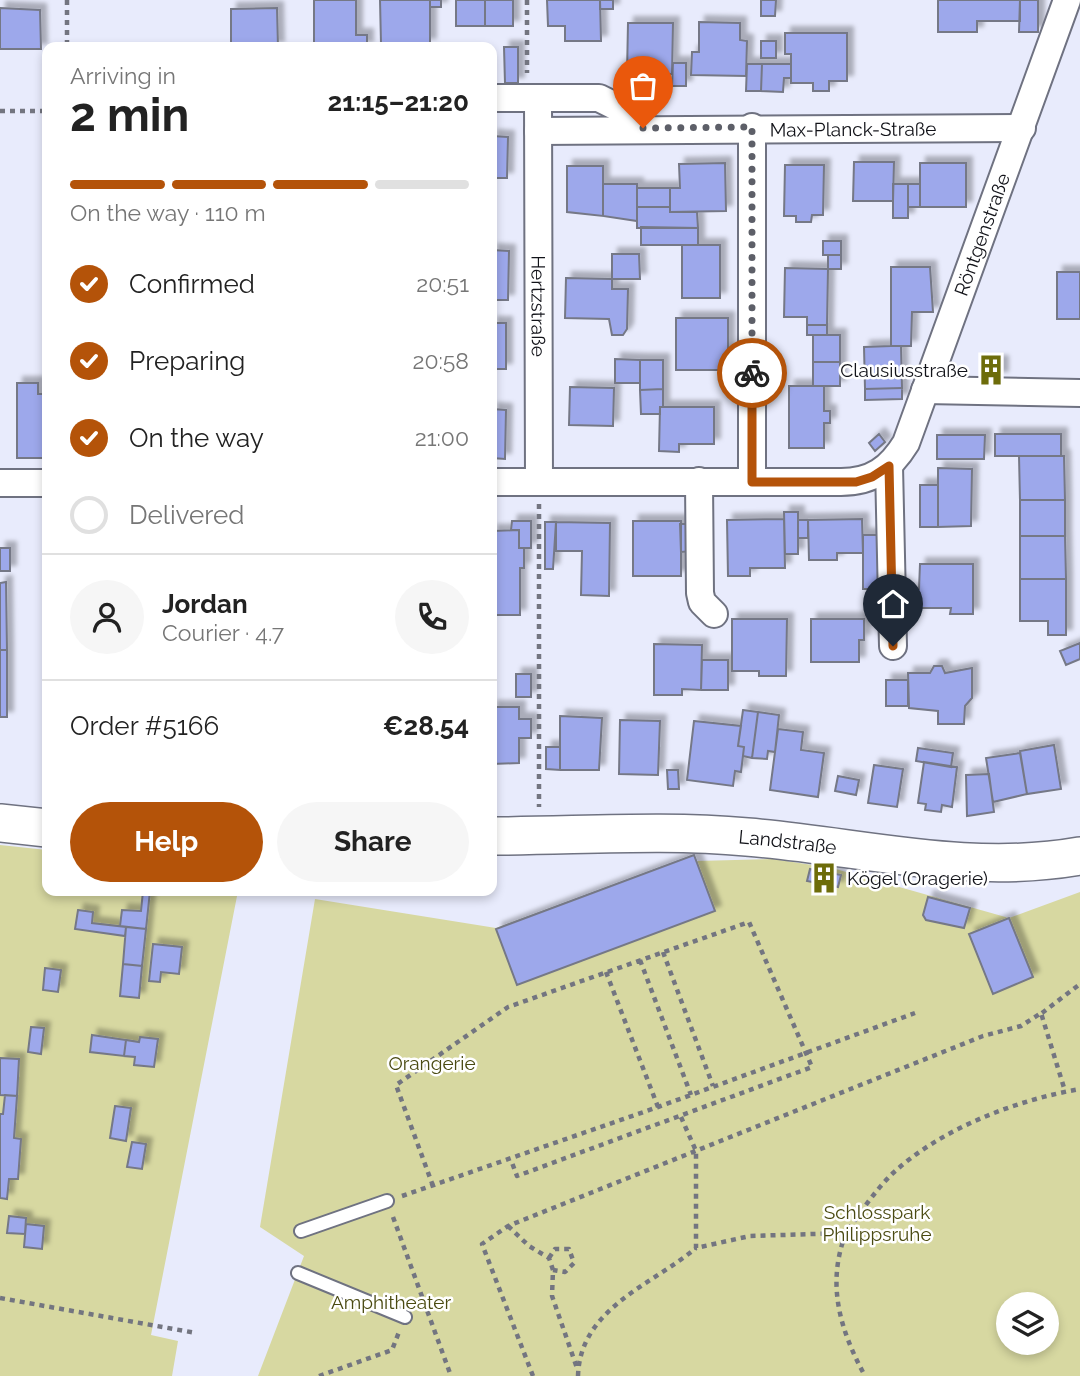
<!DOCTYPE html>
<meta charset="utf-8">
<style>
body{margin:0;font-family:Raleway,sans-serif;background:#f6f6f6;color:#222;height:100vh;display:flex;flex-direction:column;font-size:26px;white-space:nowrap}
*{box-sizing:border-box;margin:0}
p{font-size:23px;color:#767676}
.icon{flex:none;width:38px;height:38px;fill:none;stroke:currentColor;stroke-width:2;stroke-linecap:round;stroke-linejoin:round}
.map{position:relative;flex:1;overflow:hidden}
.side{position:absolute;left:42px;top:42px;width:455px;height:854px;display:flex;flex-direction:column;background:#fff;border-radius:14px;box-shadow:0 4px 10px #0003}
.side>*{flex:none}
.buttons{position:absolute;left:996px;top:1292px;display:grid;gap:14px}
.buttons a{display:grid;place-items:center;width:63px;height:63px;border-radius:50%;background:#fff;box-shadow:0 4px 10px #0003;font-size:35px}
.pin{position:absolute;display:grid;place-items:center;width:60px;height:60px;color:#fff;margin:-72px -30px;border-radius:50% 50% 50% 0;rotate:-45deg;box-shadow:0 0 7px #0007}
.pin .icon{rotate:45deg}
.courier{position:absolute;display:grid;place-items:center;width:70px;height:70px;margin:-35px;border:5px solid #b45309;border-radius:50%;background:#fff;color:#222;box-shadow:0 2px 9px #0007}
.head em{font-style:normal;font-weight:700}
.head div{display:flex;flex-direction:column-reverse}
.head{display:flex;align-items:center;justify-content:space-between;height:119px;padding:0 28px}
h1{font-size:46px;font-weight:700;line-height:52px}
.bar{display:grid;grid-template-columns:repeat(4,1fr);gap:10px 7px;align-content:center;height:84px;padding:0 28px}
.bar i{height:9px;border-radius:5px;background:#e0e0e0}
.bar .active{background:#b45309}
.bar p{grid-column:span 4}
.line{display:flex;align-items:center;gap:18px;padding:0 28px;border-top:2px solid #e0e0e0}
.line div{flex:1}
.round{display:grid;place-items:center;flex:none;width:74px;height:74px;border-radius:37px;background:#f6f6f6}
ol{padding:0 28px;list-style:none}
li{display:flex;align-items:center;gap:21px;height:77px}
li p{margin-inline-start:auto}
li .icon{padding:7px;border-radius:50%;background:#b45309;color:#fff;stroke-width:4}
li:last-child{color:#767676}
li i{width:38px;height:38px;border:4px solid #e0e0e0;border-radius:50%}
.cta{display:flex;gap:14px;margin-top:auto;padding:14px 28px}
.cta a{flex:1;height:80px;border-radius:42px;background:#b45309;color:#fff;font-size:28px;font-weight:700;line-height:80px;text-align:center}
.cta a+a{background:#f6f6f6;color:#222}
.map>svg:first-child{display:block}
</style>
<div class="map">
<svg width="1080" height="1376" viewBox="0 0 1080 1376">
<defs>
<filter id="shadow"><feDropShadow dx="6" dy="-6" stdDeviation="2" flood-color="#0004"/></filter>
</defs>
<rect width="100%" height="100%" fill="#e8ebfc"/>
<path fill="#d7d8a1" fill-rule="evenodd" d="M0,845L47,850V891H238L151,1335L178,1341L172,1376H0Z
M694,855L697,861L773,859L832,868L1009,918L1080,892V1376H258L304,1256L260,1227L315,899L496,928ZM1008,1304H1046V1342H1008Z"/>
<path fill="#9da8eb" stroke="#757886" stroke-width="2" filter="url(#shadow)" d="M314,0H356V35H367V47H314Z
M380,0H430V44H381Z
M430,0H441V7H430Z
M456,0H485V26H456Z
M485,0H513V26H485Z
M547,0H600L601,41H565V26H548Z
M600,0H613V9H600Z
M761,0H776L775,16H761Z
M938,0H1020V21H977V32H938Z
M1020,0H1038V32H1019Z
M0,8L40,10L41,49H0Z
M277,8L278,47H231V9Z
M699,22L740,23V40L747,41L746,76L691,75L692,52H699Z
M628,23H673L672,74H627Z
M785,33H847V81H829V91H813V83H791V54H785Z
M761,41H776V58H761Z
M504,47H518V83H505Z
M673,63H686V86H672Z
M747,64H762L761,91H746Z
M762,64H791V78H784L783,92L761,91Z
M492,136L508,137L507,178H492Z
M854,162H894L893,201H853Z
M725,163L726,211L670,212V188H680L679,164Z
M920,163H966V207H920Z
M785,165H824L823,215H812L811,222H796V216H784Z
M567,166H603V216L567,212Z
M603,184H637V221L603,216Z
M893,184H908V218H893Z
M908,184H920V207H908Z
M637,188H670V207H637Z
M637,207H670V212H697L698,228H637Z
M641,227L698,228V245H641Z
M823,241H841V255H823Z
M682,245H720V298H682Z
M492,250L509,251L508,300H492Z
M612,254H639L640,279H612Z
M828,255H841V269H828Z
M891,267H930L933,312H912L911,346H891Z
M785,268L828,269L827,325H807V317H784Z
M1057,272H1080V319H1057Z
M566,278L612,279V289H628L627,329L623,335H612L609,319L565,318Z
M676,318H728V370H676Z
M492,323H506V369H492Z
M807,325H827V335H807Z
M813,335H840V362H813Z
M891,346H901L902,388L865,389L864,347Z
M615,359L640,360V383H615Z
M640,360H663V389L640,390Z
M813,362H840V386H813Z
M980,362H1002V377H980Z
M17,383H38V394H47V458H17Z
M789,386H824V411H830V423H824V448H789Z
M570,387L614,388L613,426L569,425Z
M902,388V399L865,400V389Z
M663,389V407H660V414H641L640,390Z
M660,407H714V444H679V452L659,451Z
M492,409L506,410L505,459L492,458Z
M879,434L885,442L875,451L869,443Z
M995,434H1061V456H995Z
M937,435H985L984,459H937Z
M1019,456H1064L1065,500H1020Z
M938,468L972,469L971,526L938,527Z
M920,485H938V527H920Z
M1020,500H1065V536H1020Z
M784,512H798V554H785Z
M784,519L785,568H750V576H728L727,520Z
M862,519L863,553H837V560H809L808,520Z
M798,520H808V538H798Z
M512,521H531V548H519V530H511Z
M633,521H681V576H633Z
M545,522H556L553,569H545Z
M556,522L610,523L609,596L581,595L582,551H556Z
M680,524H693V551L681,552Z
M519,530V548H524V568H520V615H492V531Z
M863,535H881V589H863Z
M1020,536H1065L1066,579H1020Z
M0,548H10V571H0Z
M920,564H973V614H950L951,608H913V589H919Z
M1020,579H1066V635H1048V621H1020Z
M6,582L7,650H0V583Z
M732,619H787L786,676H759V671H732Z
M811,619H864V640H859V662H811Z
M1080,643V659L1066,665L1060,651Z
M654,644L702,645L701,690L682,689V695H654Z
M0,650H7V717H0Z
M702,660H728V690H701Z
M934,666H942L945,673L972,668V698L965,706L964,724H938V711L909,708L908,673H930Z
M516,674H531V697H516Z
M886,680H908V706H886Z
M492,707H519V719H531V738H519V763L492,764Z
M743,710L758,712L752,758L743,756L744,747L738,746Z
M758,712L779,715L775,752L768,751L767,759L752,758Z
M560,716L602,718L599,770H560Z
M620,720L660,721L658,775L619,774Z
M694,721L741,726L738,746L744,747L741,772L735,771L733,786L687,780Z
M778,729L803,732L801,750L824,753L818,797L770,790Z
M1054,745L1061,789L1027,794L1020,751Z
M546,747H560V770L546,769Z
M918,748L953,753L951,767L916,761Z
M1020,753L1027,794L993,802L986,758Z
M924,762L957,767L952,807L942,805L941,812L925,810L926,804L918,803Z
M874,765L903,769L897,807L868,803Z
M667,770H678L679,789H668Z
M989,774L994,812L967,816L966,775Z
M838,776L859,780L856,795L835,791Z
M694,855L715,911L517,985L496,929Z
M810,869L841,875L838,887L807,881Z
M143,891H150L146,929L120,926L122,910L141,911Z
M928,897L970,908L964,928L926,920L923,915Z
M78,910L93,912L92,923L126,927L125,936L75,929Z
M1009,918L1033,977L993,994L969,934Z
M126,927L146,929L142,966L123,964Z
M153,944L182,947L179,974L161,972L160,982L149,981Z
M123,964L142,966L139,998L120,996Z
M45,968L61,970L58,992L43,990Z
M31,1027L44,1028L41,1054L28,1052Z
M92,1035L126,1040L124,1056L90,1052Z
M140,1037L158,1039L154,1067L134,1065L135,1057L124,1056L126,1040L139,1042Z
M0,1058L19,1059L17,1096L0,1095Z
M5,1095L17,1096L14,1138L21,1139L18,1179H9L7,1199L0,1198V1114H3Z
M115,1106L131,1108L126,1141L110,1138Z
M132,1142L146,1144L142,1169L127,1167Z
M9,1216L26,1218L25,1234L7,1233Z
M26,1224L44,1226L42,1249L24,1247Z"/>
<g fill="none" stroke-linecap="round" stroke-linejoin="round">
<g stroke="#6f7281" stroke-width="16">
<path id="service" d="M301,1231L387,1201
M298,1273L405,1317"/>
</g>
<g stroke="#6f7281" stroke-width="30">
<g id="minor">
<path d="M492,98H599L615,106L643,128"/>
<path id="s1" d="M538,98L539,482"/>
<path d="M752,127V482"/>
<path id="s2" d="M538,131L1022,128"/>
<path d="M925,390L1080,393"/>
<path d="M889,466L893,646"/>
<path d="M699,481L700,593L702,602L714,614"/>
<path id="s3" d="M492,482H841C872,482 890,469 906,443L1067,0"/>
<path d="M0,483H47"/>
</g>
</g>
<g stroke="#6f7281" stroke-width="40">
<g id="secondary">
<path d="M0,823L47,828"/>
<path id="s4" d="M492,836C576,836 663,829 747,837C859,846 968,876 1080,856"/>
</g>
</g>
<path stroke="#737580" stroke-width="4.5" stroke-dasharray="5 5" stroke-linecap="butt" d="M67,0V47
M527,0V73
M0,111H47
M539,504V807
M663,952L713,1086
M640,960L691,1095
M606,972L658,1107
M1042,1013L1080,984
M681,1117L696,1151V1248L750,1236L846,1233C860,1213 874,1192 892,1174C940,1129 1016,1100 1080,1089
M433,1186L396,1085L508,1007L749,922L812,1067L517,1176L511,1160
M402,1196L658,1107L915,1013
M393,1217L451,1376
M508,1226L529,1246L549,1258L553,1270L552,1296L577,1368
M846,1233C826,1284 840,1330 865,1376
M549,1258L555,1249H569L574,1263L565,1272L553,1270
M0,1298L196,1333
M319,1376L392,1350L399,1332
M533,1376L482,1244L508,1226L983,1036L1021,1026L1041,1013L1065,1091
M578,1376C580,1308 652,1285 696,1248"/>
<use href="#service" stroke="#fff" stroke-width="12"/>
<use href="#minor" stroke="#fff" stroke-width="26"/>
<use href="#secondary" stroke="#fff" stroke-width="37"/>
</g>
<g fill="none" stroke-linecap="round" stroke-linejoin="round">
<path stroke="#5d5f68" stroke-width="7" stroke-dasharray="0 12.6" d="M643,128L752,127V373"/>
<path stroke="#b45309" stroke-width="9" d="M752,373V482H856L872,477L889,466L893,646"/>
</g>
<defs>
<g id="building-bare" transform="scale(2.415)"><path d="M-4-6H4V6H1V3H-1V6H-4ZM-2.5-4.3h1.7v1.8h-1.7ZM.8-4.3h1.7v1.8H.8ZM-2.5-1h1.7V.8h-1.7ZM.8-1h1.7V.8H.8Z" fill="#6d6c0a" stroke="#fff" stroke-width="2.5" paint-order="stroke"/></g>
</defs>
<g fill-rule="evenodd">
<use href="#building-bare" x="991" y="370"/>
<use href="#building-bare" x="824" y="878"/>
</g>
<g text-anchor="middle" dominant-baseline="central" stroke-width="5" stroke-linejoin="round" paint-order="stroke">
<g font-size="19" fill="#121319" stroke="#fff">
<text stroke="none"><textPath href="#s2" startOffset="315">Max-Planck-Straße</textPath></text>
<text stroke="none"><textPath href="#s3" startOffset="651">Röntgenstraße</textPath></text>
<text stroke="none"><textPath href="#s1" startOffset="208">Hertzstraße</textPath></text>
<text stroke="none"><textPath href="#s4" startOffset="296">Landstraße</textPath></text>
</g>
<g font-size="19" fill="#121319" stroke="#fff" text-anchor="end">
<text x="968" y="370">Clausiusstraße</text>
<text x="847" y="878" text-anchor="start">Kögel (Oragerie)</text>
</g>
<g font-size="19" fill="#4a4a11" stroke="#fff">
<text x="432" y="1063">Orangerie</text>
<text x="877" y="1212">Schlosspark<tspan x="877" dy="22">Philippsruhe</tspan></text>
<text x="391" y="1302">Amphitheater</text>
</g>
</g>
</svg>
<div class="buttons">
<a><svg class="icon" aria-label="layers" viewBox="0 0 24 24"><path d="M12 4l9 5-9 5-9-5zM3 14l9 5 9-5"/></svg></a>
</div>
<div class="pin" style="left:643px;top:128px;background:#ea580c"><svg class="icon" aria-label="bag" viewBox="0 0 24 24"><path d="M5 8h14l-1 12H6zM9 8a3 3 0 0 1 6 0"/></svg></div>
<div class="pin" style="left:893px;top:646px;background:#1f2937"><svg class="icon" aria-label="home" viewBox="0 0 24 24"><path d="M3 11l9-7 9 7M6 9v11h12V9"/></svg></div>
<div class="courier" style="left:752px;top:373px"><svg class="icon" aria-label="bike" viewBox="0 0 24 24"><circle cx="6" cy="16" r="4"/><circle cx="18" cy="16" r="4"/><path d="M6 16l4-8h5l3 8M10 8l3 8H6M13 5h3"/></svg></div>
<section class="side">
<div class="head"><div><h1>2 min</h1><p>Arriving in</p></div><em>21:15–21:20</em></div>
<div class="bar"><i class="active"></i><i class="active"></i><i class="active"></i><i></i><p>On the way · 110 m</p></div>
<ol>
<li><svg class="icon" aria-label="check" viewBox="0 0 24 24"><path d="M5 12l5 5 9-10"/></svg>Confirmed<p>20:51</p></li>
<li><svg class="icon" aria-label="check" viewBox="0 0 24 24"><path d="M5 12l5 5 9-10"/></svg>Preparing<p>20:58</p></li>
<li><svg class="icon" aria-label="check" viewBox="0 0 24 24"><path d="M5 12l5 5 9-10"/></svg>On the way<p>21:00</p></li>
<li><i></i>Delivered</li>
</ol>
<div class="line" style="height:126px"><a class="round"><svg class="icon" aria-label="person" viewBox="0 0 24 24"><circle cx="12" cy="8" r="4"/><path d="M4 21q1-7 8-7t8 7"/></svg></a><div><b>Jordan</b><p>Courier · 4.7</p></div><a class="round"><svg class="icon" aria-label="phone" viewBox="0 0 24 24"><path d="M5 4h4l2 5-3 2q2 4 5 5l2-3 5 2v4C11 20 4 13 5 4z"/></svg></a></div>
<div class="line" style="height:91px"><div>Order #5166</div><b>€28.54</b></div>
<div class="cta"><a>Help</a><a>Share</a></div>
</section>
</div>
